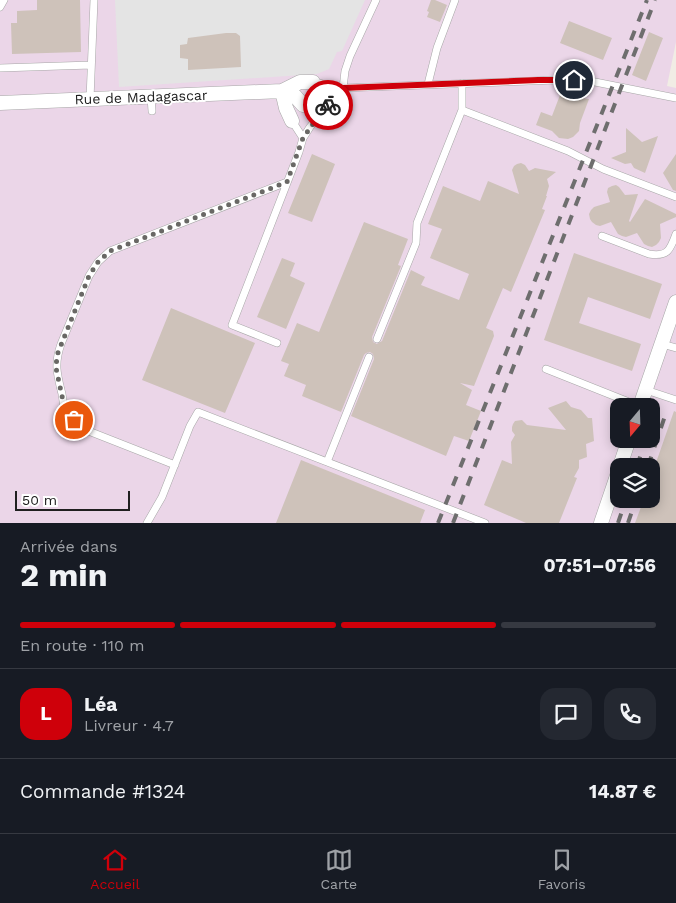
<!DOCTYPE html>
<html lang="fr">
<meta charset="utf-8">
<style>
body{margin:0;font-family:"Work Sans",sans-serif;background:#242831;color:#f1f3f6;height:100vh;display:flex;flex-direction:column;font-size:19px;white-space:nowrap}
*{box-sizing:border-box;margin:0}
p{font-size:16px;color:#9ea1a6}
.icon{flex:none;width:28px;height:28px;fill:none;stroke:currentColor;stroke-width:2;stroke-linecap:round;stroke-linejoin:round}
.map{position:relative;height:523px;overflow:hidden}
.details{display:flex;flex-direction:column;background:#171b24;flex:1}
.details>*{flex:none}
.needle{width:32px;rotate:199deg}
.fabs{position:absolute;left:610px;top:398px;display:grid;gap:10px}
.fabs a{display:grid;place-items:center;width:50px;height:50px;border-radius:10px;background:#171b24;box-shadow:0 2px 12px #0003;font-size:25px}
.scale{position:absolute;left:15px;bottom:12px;width:115px;box-sizing:border-box;padding-left:5px;border:2px solid #202020;border-top:0;font-size:14px;line-height:18px;white-space:nowrap;color:#202020;-webkit-text-stroke:4px #fff;paint-order:stroke}
.pin{position:absolute;display:grid;place-items:center;width:42px;height:42px;color:#fff;margin:-21px;border:2px solid #fff;border-radius:50%;box-shadow:0 1px 5px #0007}
.courier{position:absolute;display:grid;place-items:center;width:50px;height:50px;margin:-25px;border:4px solid #cf000a;border-radius:50%;background:#fff;color:#222;box-shadow:0 1px 6px #0007}
.headline em{font-style:normal;font-weight:700}
.headline div{display:flex;flex-direction:column-reverse}
.headline{display:flex;align-items:center;justify-content:space-between;height:85px;padding:0 20px}
h1{font-size:32px;font-weight:700;line-height:38px}
.bar{display:grid;grid-template-columns:repeat(4,1fr);gap:8px 5px;align-content:center;height:60px;padding:0 20px}
.bar i{height:6px;border-radius:4px;background:#363941}
.bar .on{background:#cf000a}
.bar p{grid-column:span 4}
.line{display:flex;align-items:center;gap:12px;padding:0 20px;border-top:1px solid #363941}
.line div{flex:1}
.round{display:grid;place-items:center;flex:none;width:52px;height:52px;border-radius:15px;background:#242831}
.tabs{display:flex;justify-content:space-around;align-items:center;height:70px;border-top:1px solid #363941;background:#171b24;font-size:14px;color:#9ea1a6}
.tabs a{display:grid;justify-items:center;gap:2px}
.tabs .on{color:#cf000a}
.map>svg:first-child{display:block}
</style>
<div class="map">
<svg width="676" height="523" viewBox="0 0 676 523">
<rect width="100%" height="100%" fill="#f1ede5"/>
<path fill="#ebd6e8" fill-rule="evenodd" d="M0,0H676V42L667,86L676,88V523H0ZM619,406H651V439H619ZM619,466H651V499H619Z"/>
<path fill="#e4e4e4" d="M115,0H365L342,51L337,52L329,69L317,74L119,87Z"/>
<path fill="#cec2ba" d="M37,0H80L81,52L12,54L11,23H17V11L37,10Z
M431,0H435L447,5L440,22L427,17L429,12L427,11Z
M569,21L612,38L603,60L560,43Z
M649,32L663,38L646,81L632,75Z
M226,33H236L240,36L241,67L188,70V59L180,58V45L187,44L188,38Z
M560,95L589,99L580,123L579,131L573,137L568,139L559,138L552,131L536,125L541,112L552,116Z
M626,128L642,142L658,136L645,173L634,168L631,163L625,164L611,158L626,152Z
M312,154L335,164L312,222L288,213Z
M676,154V191L673,190L663,173Z
M521,163L525,165L529,171L535,168L556,172L547,179L549,186L546,196H547L542,209L545,210L511,292L503,288L486,328L493,331L494,336L474,386L460,383L472,390L466,405L481,411L469,441L454,436L446,456L351,416L374,359L373,354L370,352L366,353L364,355L341,412L302,396L306,385L284,376L289,364L281,361L297,323L319,332L364,222L408,239L398,265L401,266L372,337L373,342L377,344L382,341L411,270L425,277L421,285L459,300L469,274L430,258L442,229L428,224L443,186L480,201L488,181L519,194L512,170L514,166L517,164Z
M616,185L619,187L625,195L638,194L629,221L630,222L645,199L676,214V217L660,224L661,238L659,242L656,245L652,247L648,246L644,244L637,233L626,237L622,236L618,234L611,222L600,226L596,225L592,222L590,219L589,214L591,210L594,207L610,202L607,192L608,188L612,186Z
M574,253L662,284L650,319L588,297L579,323L641,344L632,371L544,340Z
M282,258L295,263L290,276L305,283L286,329L257,317Z
M171,308L255,343L225,413L142,380Z
M566,401L571,407L581,410L588,418H592L594,441L586,444L587,457L579,460V468L574,477L577,478L559,523H526L484,505L502,460L512,464L511,442L515,435L512,431V427L513,424L515,421L522,420L527,425L566,430L548,408Z
M674,411L676,412V523H635L644,499H651V477Z
M301,460L425,510L420,523H276Z"/>
<g fill="none" stroke-linecap="round" stroke-linejoin="round">
<g stroke="#a7a7a7" stroke-width="8">
<path id="service" d="M0,7L4,0
M0,68L91,65
M313,82L343,88L557,80L590,81L676,98
M462,83V110L568,151L603,169L676,197
M428,84L437,48L455,0
M151,97L152,111
M90,99L94,0
M303,105L318,117
M292,121L303,138
M602,236L649,254C668,257 670,250 676,234
M377,339L416,243L417,223L462,110
M277,343L232,325L299,152L303,138L310,127L343,88L345,71L350,56L376,0
M662,344L676,348
M546,369L639,406
M646,390L676,400
M327,462L369,357
M175,465L91,432C82,427 70,420 65,409C63,405 63,399 62,394C57,374 54,364 61,344L89,276L98,262L110,251L287,182
M147,523L162,497L190,426L198,412L485,523"/>
</g>
<g stroke="#a7a7a7" stroke-width="15">
<path id="minor" d="M282,91L300,82H313
M282,91L286,108L292,121
M0,103L282,91L295,96L303,105
M640,406L676,302
M620,466L629,439
M601,523L619,470"/>
</g>
<use href="#service" stroke="#fff" stroke-width="7"/>
<use href="#minor" stroke="#fff" stroke-width="14"/>
<path stroke="#6e6e6e" stroke-width="4" stroke-dasharray="10 10" stroke-linecap="butt" d="M651,424L656,410
M637,466L646,439
M648,466L666,413
M438,523L647,0
M453,523L655,0
M618,523L626,499
M628,523L636,499"/>
</g>
<g fill="none" stroke-linecap="round" stroke-linejoin="round">
<path stroke="#696865" stroke-width="5" stroke-dasharray="0 9" d="M74,420L65,410L56,368L57,355L89,276L98,262L110,251L287,182L303,138L318,117L328,105"/>
<path stroke="#cf000a" stroke-width="6" d="M328,105L343,88L538,80H574"/>
</g>
<g text-anchor="middle" dominant-baseline="central" stroke-width="4" stroke-linejoin="round" paint-order="stroke">
<g font-size="14" fill="#202020" stroke="#fff">
<text transform="translate(141 97) rotate(-2)">Rue de Madagascar</text>
</g>
</g>
</svg>
<div class="fabs">
<a><svg class="needle" viewBox="-14 -14 28 28"><path d="M0-13l5 13h-10z" fill="#e53935"/><path d="M0 13l5-13h-10z" fill="#9ea1a6"/></svg></a>
<a><svg class="icon" aria-label="layers" viewBox="0 0 24 24"><path d="M12 4l9 5-9 5-9-5zM3 14l9 5 9-5"/></svg></a>
</div>
<div class="scale">50 m</div>
<div class="pin" style="left:74px;top:420px;background:#ea580c"><svg class="icon" aria-label="bag" viewBox="0 0 24 24"><path d="M5 8h14l-1 12H6zM9 8a3 3 0 0 1 6 0"/></svg></div>
<div class="pin" style="left:574px;top:80px;background:#1f2937"><svg class="icon" aria-label="home" viewBox="0 0 24 24"><path d="M3 11l9-7 9 7M6 9v11h12V9"/></svg></div>
<div class="courier" style="left:328px;top:105px"><svg class="icon" aria-label="bike" viewBox="0 0 24 24"><circle cx="6" cy="16" r="4"/><circle cx="18" cy="16" r="4"/><path d="M6 16l4-8h5l3 8M10 8l3 8H6M13 5h3"/></svg></div>
</div>
<section class="details">
<div class="headline"><div><h1>2 min</h1><p>Arrivée dans</p></div><em>07:51–07:56</em></div>
<div class="bar"><i class="on"></i><i class="on"></i><i class="on"></i><i></i><p>En route · 110 m</p></div>
<div class="line" style="height:90px"><b class="round" style="background:#cf000a;color:#fff">L</b><div><b>Léa</b><p>Livreur · 4.7</p></div><a class="round"><svg class="icon" aria-label="chat" viewBox="0 0 24 24"><path d="M4 5h16v11H9l-5 4z"/></svg></a><a class="round"><svg class="icon" aria-label="phone" viewBox="0 0 24 24"><path d="M5 4h4l2 5-3 2q2 4 5 5l2-3 5 2v4C11 20 4 13 5 4z"/></svg></a></div>
<div class="line" style="height:65px"><div>Commande #1324</div><b>14.87 €</b></div>
</section>
<nav class="tabs">
<a class="on"><svg class="icon" aria-label="home" viewBox="0 0 24 24"><path d="M3 11l9-7 9 7M6 9v11h12V9"/></svg>Accueil</a>
<a><svg class="icon" aria-label="map" viewBox="0 0 24 24"><path d="M3 6l6-2 6 2 6-2v14l-6 2-6-2-6 2zM9 4v14M15 6v14"/></svg>Carte</a>
<a><svg class="icon" aria-label="saved" viewBox="0 0 24 24"><path d="M7 4h10v16l-5-4-5 4z"/></svg>Favoris</a>
</nav>
